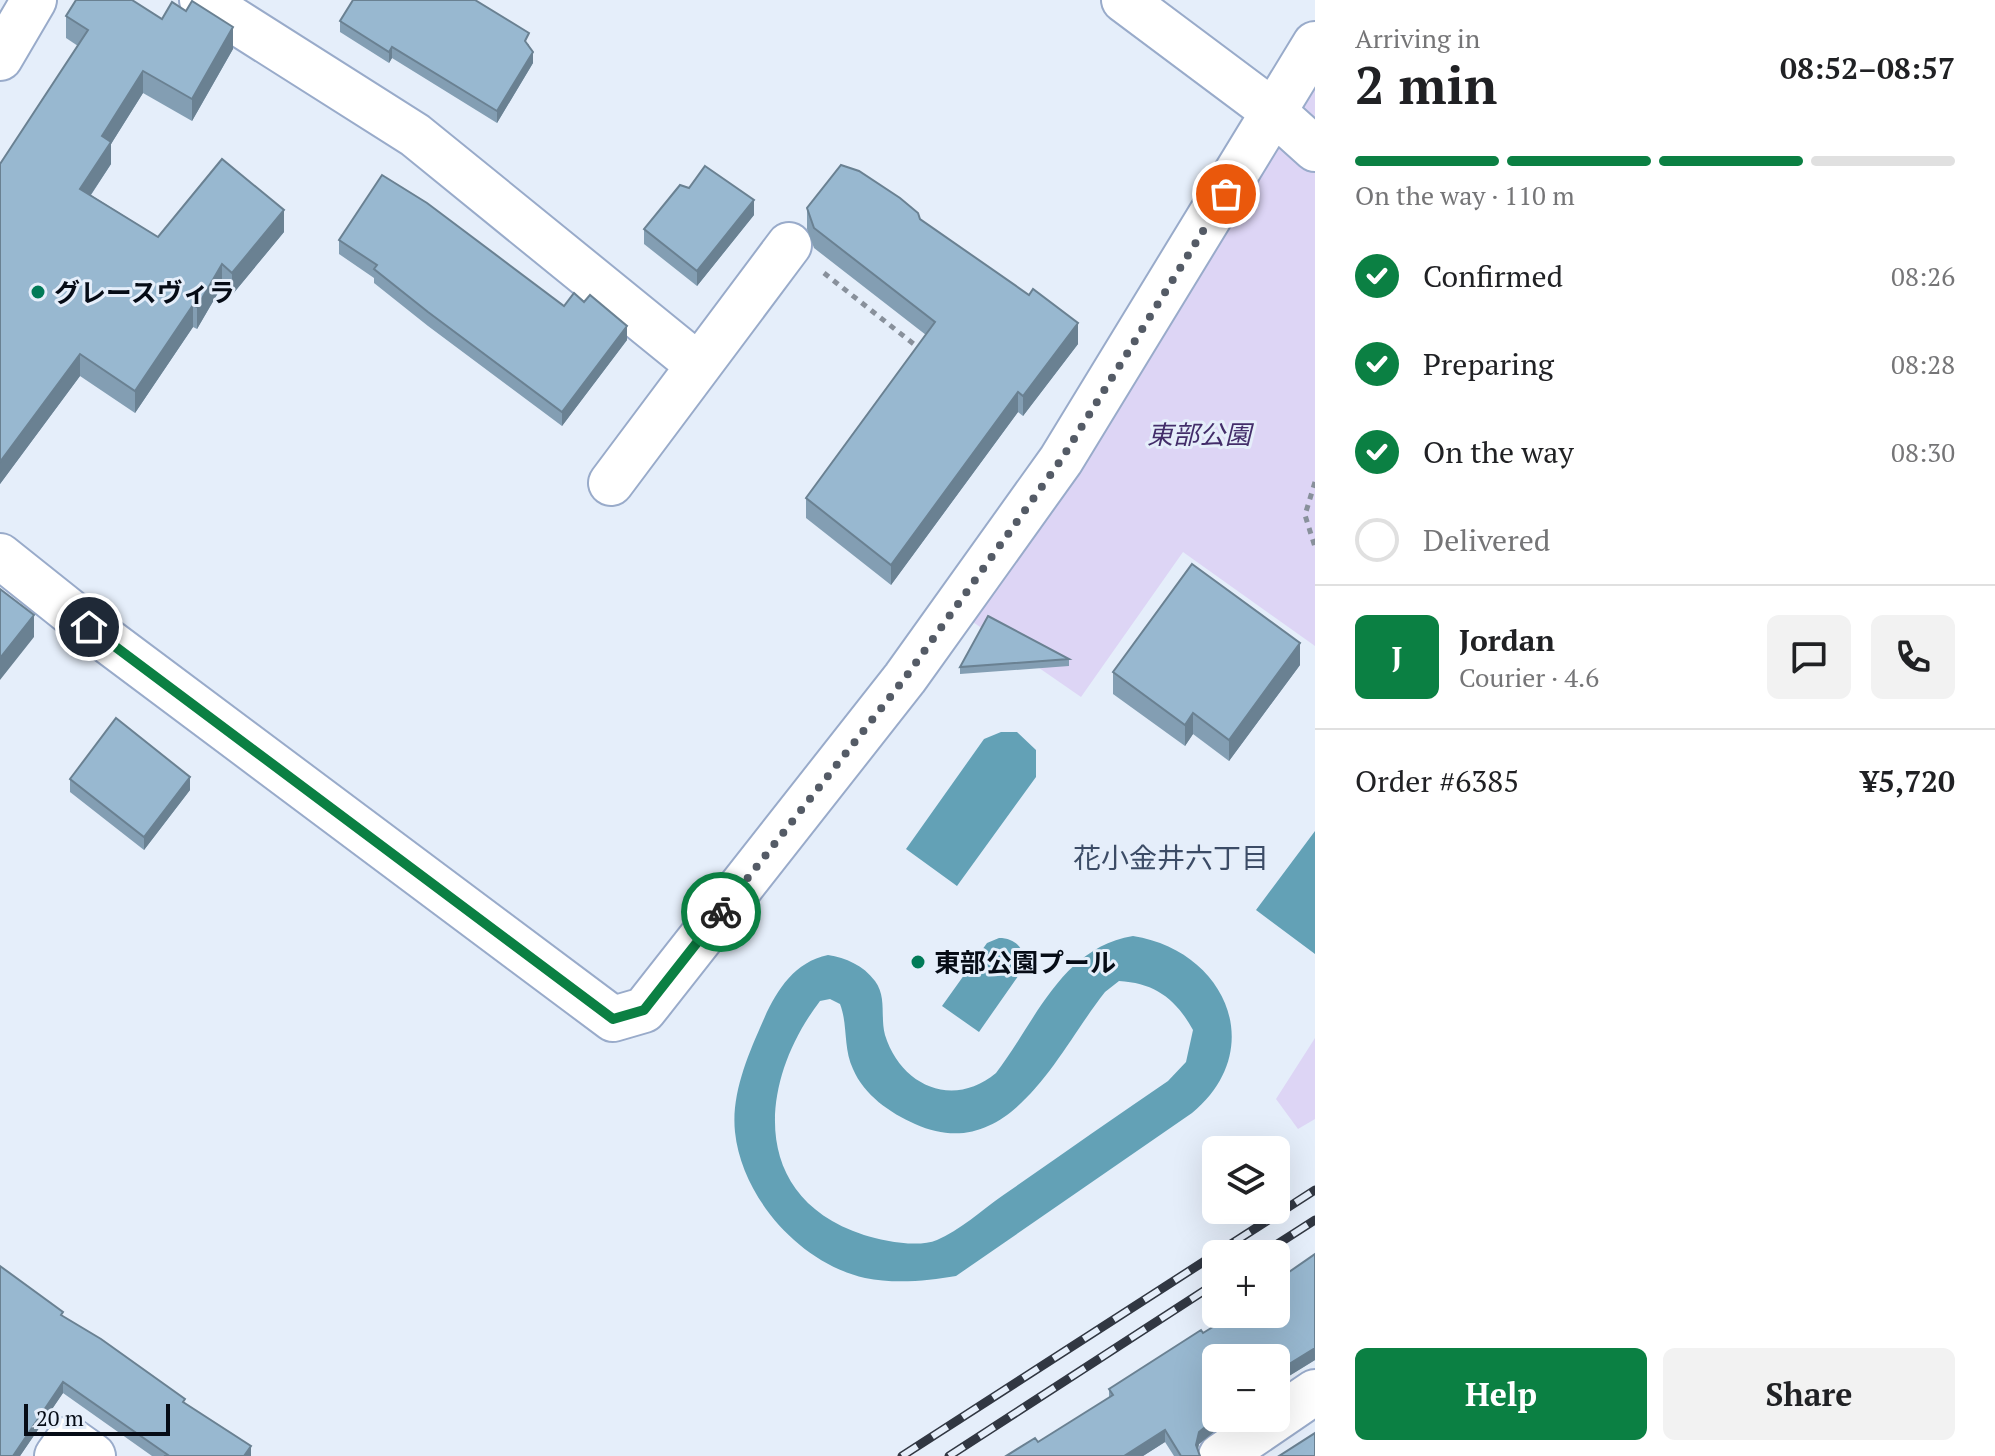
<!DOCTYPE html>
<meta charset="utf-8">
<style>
body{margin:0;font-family:"PT Serif","Noto Sans JP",serif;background:#f2f2f2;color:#202124;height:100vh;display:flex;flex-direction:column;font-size:30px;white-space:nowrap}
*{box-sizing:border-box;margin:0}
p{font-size:26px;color:#757577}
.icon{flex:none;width:44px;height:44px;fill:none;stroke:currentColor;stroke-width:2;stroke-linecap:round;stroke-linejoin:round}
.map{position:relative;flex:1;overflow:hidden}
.side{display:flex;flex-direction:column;background:#fff;width:680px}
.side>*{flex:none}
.controls{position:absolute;left:1202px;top:1136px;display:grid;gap:16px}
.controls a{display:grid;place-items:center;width:88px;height:88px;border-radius:12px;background:#fff;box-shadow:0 8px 32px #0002;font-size:40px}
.scale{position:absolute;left:24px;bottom:20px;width:146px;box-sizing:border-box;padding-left:8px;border:4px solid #060c16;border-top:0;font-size:22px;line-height:28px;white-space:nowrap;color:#060c16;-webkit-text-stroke:6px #e5eefa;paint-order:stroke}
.pin{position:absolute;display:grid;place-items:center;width:68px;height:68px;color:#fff;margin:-34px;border:4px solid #fff;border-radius:50%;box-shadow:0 2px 8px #0007}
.courier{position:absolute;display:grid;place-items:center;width:80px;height:80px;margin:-40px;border:6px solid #0b8043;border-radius:50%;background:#fff;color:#222;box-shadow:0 2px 10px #0007}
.overview em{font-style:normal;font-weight:700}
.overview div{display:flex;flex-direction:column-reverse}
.overview{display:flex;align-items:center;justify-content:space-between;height:136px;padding:0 40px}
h1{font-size:52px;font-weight:700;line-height:60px}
.bar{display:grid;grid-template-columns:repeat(4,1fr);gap:12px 8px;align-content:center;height:96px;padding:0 40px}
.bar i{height:10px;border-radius:6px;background:#e0e0e0}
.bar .active{background:#0b8043}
.bar p{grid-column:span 4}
.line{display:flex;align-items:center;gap:20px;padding:0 40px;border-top:2px solid #e0e0e0}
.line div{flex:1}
.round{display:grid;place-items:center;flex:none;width:84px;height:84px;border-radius:12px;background:#f2f2f2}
ol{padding:0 40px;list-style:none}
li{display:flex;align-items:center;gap:24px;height:88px}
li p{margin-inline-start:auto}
li .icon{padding:8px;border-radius:50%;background:#0b8043;color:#fff;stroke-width:4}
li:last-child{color:#757577}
li i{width:44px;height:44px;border:4px solid #e0e0e0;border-radius:50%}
.button{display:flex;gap:16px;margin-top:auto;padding:16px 40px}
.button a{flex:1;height:92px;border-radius:12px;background:#0b8043;color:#fff;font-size:32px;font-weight:700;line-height:92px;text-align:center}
.button a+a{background:#f2f2f2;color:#202124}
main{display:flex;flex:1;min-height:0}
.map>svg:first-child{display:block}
</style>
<main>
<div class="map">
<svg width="1315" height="1456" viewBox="0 0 1315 1456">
<rect width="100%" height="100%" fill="#e5eefa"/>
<path fill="#ddd5f5" d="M1315,63V646L1183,552L1081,697L944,602Z
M1315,1038V1119L1298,1129L1276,1099Z"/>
<path fill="#63a1b6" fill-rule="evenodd" d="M1001,732H1017L1036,750V777L957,886L906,849L984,739Z
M1315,831V954L1256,910Z
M1133,936C1224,950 1270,1048 1192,1113L956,1276C928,1281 894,1284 865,1278C800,1263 742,1198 735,1132C731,1094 748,1055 763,1021C776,991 794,962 828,955C846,958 863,965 875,981C887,997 880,1017 885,1035C901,1086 953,1109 996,1073C1036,1021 1061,948 1133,936ZM1119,981C1155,983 1176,999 1193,1030L1186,1062L1168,1081C1112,1119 1057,1158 1002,1196C982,1210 959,1231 937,1240C918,1248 883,1241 864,1235C749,1198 758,1082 820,1001L830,999L840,1004C848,1024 843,1048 853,1069C864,1095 890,1113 915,1124C1010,1167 1058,1051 1105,992Z
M999,938C1018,938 1027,952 1023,969L979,1032L942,1006L987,943Z"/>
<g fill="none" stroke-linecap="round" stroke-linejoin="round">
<g stroke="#99abca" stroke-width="48">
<path id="minor" d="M202,0L415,135L698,365
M1124,0L1275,113L1315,149
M611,483L789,245
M0,556L89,627L613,1019L644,1010L905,678L1061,460L1315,44
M57,1456L69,1439L93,1456
M1221,1456L1315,1392"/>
</g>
<g stroke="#99abca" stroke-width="48">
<path id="major" d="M0,58L34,0"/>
</g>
<path stroke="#88909b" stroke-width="5" stroke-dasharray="6 6" stroke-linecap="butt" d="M824,273L920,349
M1315,482L1305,515L1315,547"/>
<use href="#minor" stroke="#fff" stroke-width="44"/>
<use href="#major" stroke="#fff" stroke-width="44"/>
<g stroke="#313742" stroke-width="9">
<path id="rail" d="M1262,1254L1315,1220
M902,1456L1315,1190
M949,1456L1216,1283"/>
</g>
<use href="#rail" stroke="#e5eefa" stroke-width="6" stroke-dasharray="18" stroke-linecap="butt"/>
</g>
<path fill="#839eb3" d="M66,16L162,19L233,49L192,121L143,93L111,144V164L91,195L158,237L284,232L232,295L222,286L197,329L193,327L135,413L80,376L0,484V164L78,46L66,38Z
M340,21L529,44L528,46L533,63L497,123L392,58L389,63L340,32Z
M807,208L920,219L1078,344L1023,416L1018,412L891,585L806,518V498L926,335L814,248L807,229Z
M754,215L697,286L644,244V229Z
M339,240L564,306L627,340L562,426L428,326L374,283V278L339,254Z
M1069,659V666L960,674V667Z
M1300,665L1229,761L1193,734L1185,746L1113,694V672Z
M70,779L190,790L144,850L70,792Z
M1315,1254V1360L1276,1384L1216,1358L1225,1423L1199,1444L1198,1450L1200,1456H1174L1165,1442L1143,1456H1006L1038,1442L1109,1398V1389L1203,1333L1276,1314Z
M63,1317L185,1403L251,1456H152L63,1393L20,1456H0Z"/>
<path fill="#6a8192" d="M233,27V49L192,121V99Z
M392,47V58L389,63V52Z
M533,52V63L497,123V111Z
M143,71V93L111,144V164L80,211V189L102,136Z
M754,200V215L697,286V271Z
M284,210V232L232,295V273Z
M222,264V286L197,329V307Z
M193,305V327L135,413V391Z
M1078,323V344L1023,416V396Z
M627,326V340L562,426V412Z
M80,354V376L0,484V462Z
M1018,392V412L891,585V565Z
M34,615V637L0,680V658Z
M1300,643V665L1229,761V740Z
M1193,713V734L1185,746V725Z
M190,777V790L144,850V837Z
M1315,1348V1360L1276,1384V1372Z
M63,1382V1393L20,1456H13Z
M1216,1418H1225V1423L1199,1444L1196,1456V1445L1199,1432Z
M1165,1430V1442L1143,1456H1124Z
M251,1446V1456H244Z"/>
<path fill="#98b8d0" stroke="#6a8192" stroke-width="2" d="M76,0H132L162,19L172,2L186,11L192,1L233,27L192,99L143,71L102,136L111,142L80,189L158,237L222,159L284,210L232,273L222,264L197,307L193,305L135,391L80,354L0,462V164L88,30L66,16Z
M353,0H475L529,33L525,41L533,52L497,111L392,47L389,52L340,21Z
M841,165L859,171L900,198L918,213L920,219L1029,295L1033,289L1078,323L1023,396L1018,392L891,565L806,498L935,322L814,228L807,208Z
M705,166L754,200L697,271L644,229L680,185L689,188Z
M382,175L427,203L564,306L574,293L584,302L590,295L627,326L562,412L428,312L374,269L377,265L339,240Z
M1192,564L1300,643L1229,740L1193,713L1185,725L1113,672Z
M0,589L34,615L0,658Z
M988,616L1069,659L960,667Z
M116,718L190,777L144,837L70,779Z
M1315,1254V1348L1276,1372V1358H1216V1418L1199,1432L1196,1445L1200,1456H1181L1165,1430L1124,1456H1006L1035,1438L1038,1442L1113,1395L1109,1389L1201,1330L1203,1333L1234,1314H1276V1281Z
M0,1266L63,1312L61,1315L101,1339L185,1399L183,1402L251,1446L244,1456H164L168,1455L63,1382L13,1456H0Z
M1315,1433V1456H1279Z"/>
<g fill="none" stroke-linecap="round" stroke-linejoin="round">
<path stroke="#545b66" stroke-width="8" stroke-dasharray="0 14.4" d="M721,912L905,678L1061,460L1226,194"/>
<path stroke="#0b8043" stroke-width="10" d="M89,627L613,1019L644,1010L721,912"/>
</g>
<g fill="#007a57" stroke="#e5eefa" stroke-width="3">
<circle cx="38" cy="292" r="8"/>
<circle cx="918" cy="962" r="8"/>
</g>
<g text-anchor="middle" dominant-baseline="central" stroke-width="6" stroke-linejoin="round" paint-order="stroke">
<g font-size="26" font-weight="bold" fill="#060c16" stroke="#e5eefa" text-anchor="start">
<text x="54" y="292">グレースヴィラ</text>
<text x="934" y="962">東部公園プール</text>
</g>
<g font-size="26" font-style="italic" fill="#432e6a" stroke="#e5eefa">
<text x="1199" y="434">東部公園</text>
</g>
<g font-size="28" fill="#3c4c66" stroke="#e5eefa">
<text x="1171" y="857">花小金井六丁目</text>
</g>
</g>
</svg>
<div class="controls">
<a><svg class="icon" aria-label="layers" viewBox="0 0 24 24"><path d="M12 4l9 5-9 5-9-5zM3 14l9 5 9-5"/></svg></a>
<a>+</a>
<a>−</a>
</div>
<div class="scale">20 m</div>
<div class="pin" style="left:1226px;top:194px;background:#ea580c"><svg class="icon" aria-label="bag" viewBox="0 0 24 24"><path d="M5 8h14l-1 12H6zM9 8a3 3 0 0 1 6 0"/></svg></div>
<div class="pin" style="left:89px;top:627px;background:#1f2937"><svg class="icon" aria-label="home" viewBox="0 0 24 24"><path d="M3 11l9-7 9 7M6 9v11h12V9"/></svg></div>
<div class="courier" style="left:721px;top:912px"><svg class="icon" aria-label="bike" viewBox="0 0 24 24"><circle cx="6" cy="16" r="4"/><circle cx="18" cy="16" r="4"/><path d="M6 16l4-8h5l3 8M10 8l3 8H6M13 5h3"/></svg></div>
</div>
<section class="side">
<div class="overview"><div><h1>2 min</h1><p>Arriving in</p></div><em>08:52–08:57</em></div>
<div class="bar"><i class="active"></i><i class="active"></i><i class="active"></i><i></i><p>On the way · 110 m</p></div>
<ol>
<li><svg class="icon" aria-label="check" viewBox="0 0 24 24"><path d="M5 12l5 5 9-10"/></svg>Confirmed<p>08:26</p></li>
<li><svg class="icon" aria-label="check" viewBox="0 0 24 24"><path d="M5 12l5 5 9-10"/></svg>Preparing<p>08:28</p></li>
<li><svg class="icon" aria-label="check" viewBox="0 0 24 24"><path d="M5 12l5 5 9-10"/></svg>On the way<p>08:30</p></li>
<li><i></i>Delivered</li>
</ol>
<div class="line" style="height:144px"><b class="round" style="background:#0b8043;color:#fff">J</b><div><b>Jordan</b><p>Courier · 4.6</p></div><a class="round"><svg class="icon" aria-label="chat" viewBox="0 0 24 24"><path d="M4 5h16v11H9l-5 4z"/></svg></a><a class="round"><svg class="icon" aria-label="phone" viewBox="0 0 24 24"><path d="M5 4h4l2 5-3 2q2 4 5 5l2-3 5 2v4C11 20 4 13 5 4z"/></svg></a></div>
<div class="line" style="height:104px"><div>Order #6385</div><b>¥5,720</b></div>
<div class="button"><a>Help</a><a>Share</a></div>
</section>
</main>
